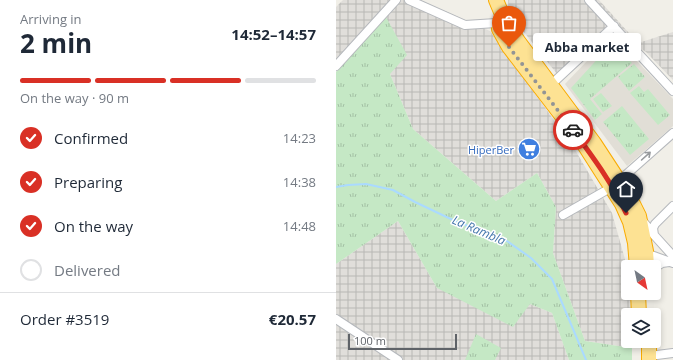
<!DOCTYPE html>
<meta charset="utf-8">
<style>
body{margin:0;font-family:"Open Sans",sans-serif;background:#f6f6f7;color:#1f2937;height:100vh;display:flex;flex-direction:column;font-size:15px;white-space:nowrap}
*{box-sizing:border-box;margin:0}
p{font-size:13px;color:#747a83}
.icon{flex:none;width:22px;height:22px;fill:none;stroke:currentColor;stroke-width:2;stroke-linecap:round;stroke-linejoin:round}
.map{position:relative;flex:1;overflow:hidden}
.drawer{display:flex;flex-direction:column;background:#fff;width:336px}
.drawer>*{flex:none}
.needle{width:26px;rotate:147deg}
.controls{position:absolute;left:285px;top:260px;display:grid;gap:8px}
.controls a{display:grid;place-items:center;width:40px;height:40px;border-radius:4px;background:#fff;box-shadow:0 2px 6px #0003;font-size:20px}
.scale{position:absolute;left:12px;bottom:10px;width:109px;box-sizing:border-box;padding-left:4px;border:2px solid #5f6368;border-top:0;font-size:11px;line-height:14px;white-space:nowrap;color:#5f6368;-webkit-text-stroke:3px #fff;paint-order:stroke}
.pin{position:absolute;display:grid;place-items:center;width:34px;height:34px;color:#fff;margin:-41px -17px;border-radius:50% 50% 50% 0;rotate:-45deg;box-shadow:0 0 4px #0007}
.pin .icon{rotate:45deg}
.courier{position:absolute;display:grid;place-items:center;width:40px;height:40px;margin:-20px;border:3px solid #d93025;border-radius:50%;background:#fff;color:#222;box-shadow:0 1px 5px #0007}
.bubble{position:absolute;height:28px;border-radius:4px;background:#fff;box-shadow:0 2px 6px #0003;font-size:13px;font-weight:700;line-height:28px;text-align:center}
.head em{font-style:normal;font-weight:700}
.head div{display:flex;flex-direction:column-reverse}
.head{display:flex;align-items:center;justify-content:space-between;height:68px;padding:0 20px}
h1{font-size:26px;font-weight:700;line-height:30px}
.bar{display:grid;grid-template-columns:repeat(4,1fr);gap:6px 4px;align-content:center;height:48px;padding:0 20px}
.bar i{height:5px;border-radius:3px;background:#e0e1e3}
.bar .selected{background:#d93025}
.bar p{grid-column:span 4}
.line{display:flex;align-items:center;gap:10px;padding:0 20px;border-top:1px solid #e0e1e3}
.line div{flex:1}
ol{padding:0 20px;list-style:none}
li{display:flex;align-items:center;gap:12px;height:44px}
li p{margin-inline-start:auto}
li .icon{padding:4px;border-radius:50%;background:#d93025;color:#fff;stroke-width:4}
li:last-child{color:#747a83}
li i{width:22px;height:22px;border:2px solid #e0e1e3;border-radius:50%}
main{display:flex;flex:1;min-height:0}
.map>svg:first-child{display:block}
</style>
<main>
<section class="drawer">
<div class="head"><div><h1>2 min</h1><p>Arriving in</p></div><em>14:52–14:57</em></div>
<div class="bar"><i class="selected"></i><i class="selected"></i><i class="selected"></i><i></i><p>On the way · 90 m</p></div>
<ol>
<li><svg class="icon" aria-label="check" viewBox="0 0 24 24"><path d="M5 12l5 5 9-10"/></svg>Confirmed<p>14:23</p></li>
<li><svg class="icon" aria-label="check" viewBox="0 0 24 24"><path d="M5 12l5 5 9-10"/></svg>Preparing<p>14:38</p></li>
<li><svg class="icon" aria-label="check" viewBox="0 0 24 24"><path d="M5 12l5 5 9-10"/></svg>On the way<p>14:48</p></li>
<li><i></i>Delivered</li>
</ol>
<div class="line" style="height:52px"><div>Order #3519</div><b>€20.57</b></div>
</section>
<div class="map">
<svg width="337" height="360" viewBox="0 0 337 360">
<defs>
<pattern id="industrial-grid" width="8" height="8" patternUnits="userSpaceOnUse"><rect width="8" height="8" fill="#e0deda"/><path d="M0 4h8M4 0v8" fill="none" stroke="#b9b8b5"/></pattern>
<pattern id="grass-tufts" width="24" height="20" patternUnits="userSpaceOnUse"><rect width="24" height="20" fill="#c5e8c5"/><path d="M3 7l-1-3M5 7V3M7 7l1-3M15 17l-1-3M17 17v-4M19 17l1-3" fill="none" stroke="#a3c0a4"/></pattern>
</defs>
<rect width="100%" height="100%" fill="#f1efe8"/>
<path fill="url(#industrial-grid)" d="M7,0H84L154,31L238,148L276,213L292,270V293H294L295,315H292V341H296V348L249,341L217,253L220,207L201,173L160,201L77,129L54,74L49,17L0,72V7Z
M172,0H263L302,43L337,32V80L310,52L271,26L221,74L173,13Z
M62,221L101,288L194,304L216,313L233,360H0V264Z"/>
<path fill="#e1ded6" d="M276,35L337,99V126L291,166L229,84Z"/>
<path fill="url(#grass-tufts)" d="M50,17L71,55L54,74L77,129L160,201L201,173L220,207L217,253L249,341L296,348V360H233L216,313L194,304L177,327L101,288L62,221L0,264V72Z
M277,42L296,63L254,99L266,114L259,120L235,88Z
M298,64L309,77L293,91L282,77Z
M303,86L308,92L312,89L334,115L322,125L294,93Z
M265,93L276,106L267,112L257,99Z
M286,106L313,139L294,155L267,122Z
M140,334L165,348L159,360H129Z"/>
<g fill="none" stroke-linecap="round" stroke-linejoin="round">
<path stroke="#aadaff" stroke-width="2" d="M0,187L12,185L30,184L57,190L79,202L119,221L171,241L195,258L216,279L250,360"/>
<g stroke="#b5b8bc" stroke-width="10">
<path id="street" d="M73,0L129,25L160,23
M253,0L337,91
M0,66L60,0
M220,80L278,26
M284,180L337,133
M227,215L276,187
M306,220L318,235L337,256
M318,235L317,228L319,224L337,206
M309,249L315,255L337,263
M318,268L326,263L333,262
M0,319L62,360
M313,356L337,353"/>
</g>
<g stroke="#f9ab00" stroke-width="16">
<path id="highway" d="M160,0L168,19L182,41L258,143L294,198L303,216L310,251L311,267
M163,29L173,47L249,146L286,204L294,222L299,243L301,267
M302,293L303,315
M313,341V360"/>
</g>
<use href="#street" stroke="#fff" stroke-width="8"/>
<use href="#highway" stroke="#fde293" stroke-width="14"/>
</g>
<defs><path id="oneway-shaft" d="M-6 0H5M1.5-3L5.5 0L1.5 3" fill="none" stroke-width="1.6" stroke-linecap="round" stroke-linejoin="round"/></defs>
<use stroke="#979a9d" href="#oneway-shaft" transform="translate(310 156) rotate(-42)"/>
<g fill="none" stroke-linecap="round" stroke-linejoin="round">
<path stroke="#929495" stroke-width="4" stroke-dasharray="0 7.2" d="M173,47L237,130"/>
<path stroke="#d93025" stroke-width="5" d="M237,130C256,156 277,184 290,213"/>
</g>
<defs>
<g id="supermarket-disc" transform="scale(1.15)"><circle r="9.5" fill="#3f7fe0" stroke="#fff"/><path d="M-6-5.5h2.5l.6 2H6L4.5 2H-2.5L-4.4-4H-6ZM-1.5 3.2a1.3 1.3 0 1 0 .1 0ZM3 3.2a1.3 1.3 0 1 0 .1 0Z" fill="#fff"/></g>
</defs>
<g fill-rule="evenodd">
<use href="#supermarket-disc" x="193" y="149"/>
</g>
<g text-anchor="middle" dominant-baseline="central" stroke-width="3" stroke-linejoin="round" paint-order="stroke">
<g font-size="11" fill="#366cbe" stroke="#fff" text-anchor="end">
<text x="178" y="149">HiperBer</text>
</g>
<g font-size="12" font-style="italic" fill="#4174aa" stroke="#fff">
<text transform="translate(143 230) rotate(23)">La Rambla</text>
</g>
</g>
</svg>
<div class="controls">
<a><svg class="needle" viewBox="-14 -14 28 28"><path d="M0-13l5 13h-10z" fill="#e53935"/><path d="M0 13l5-13h-10z" fill="#747a83"/></svg></a>
<a><svg class="icon" aria-label="layers" viewBox="0 0 24 24"><path d="M12 4l9 5-9 5-9-5zM3 14l9 5 9-5"/></svg></a>
</div>
<div class="scale">100 m</div>
<div class="pin" style="left:173px;top:47px;background:#ea580c"><svg class="icon" aria-label="bag" viewBox="0 0 24 24"><path d="M5 8h14l-1 12H6zM9 8a3 3 0 0 1 6 0"/></svg></div>
<div class="pin" style="left:290px;top:213px;background:#1f2937"><svg class="icon" aria-label="home" viewBox="0 0 24 24"><path d="M3 11l9-7 9 7M6 9v11h12V9"/></svg></div>
<div class="courier" style="left:237px;top:130px"><svg class="icon" aria-label="car" viewBox="0 0 24 24"><path d="M5 17H2v-5l4-1 3-4h7l3 4 3 1v5h-3M9 17h6M6 11h13"/><circle cx="7" cy="17" r="2"/><circle cx="17" cy="17" r="2"/></svg></div>
<div class="bubble" style="left:197px;top:33px;width:108px">Abba market</div>
</div>
</main>
